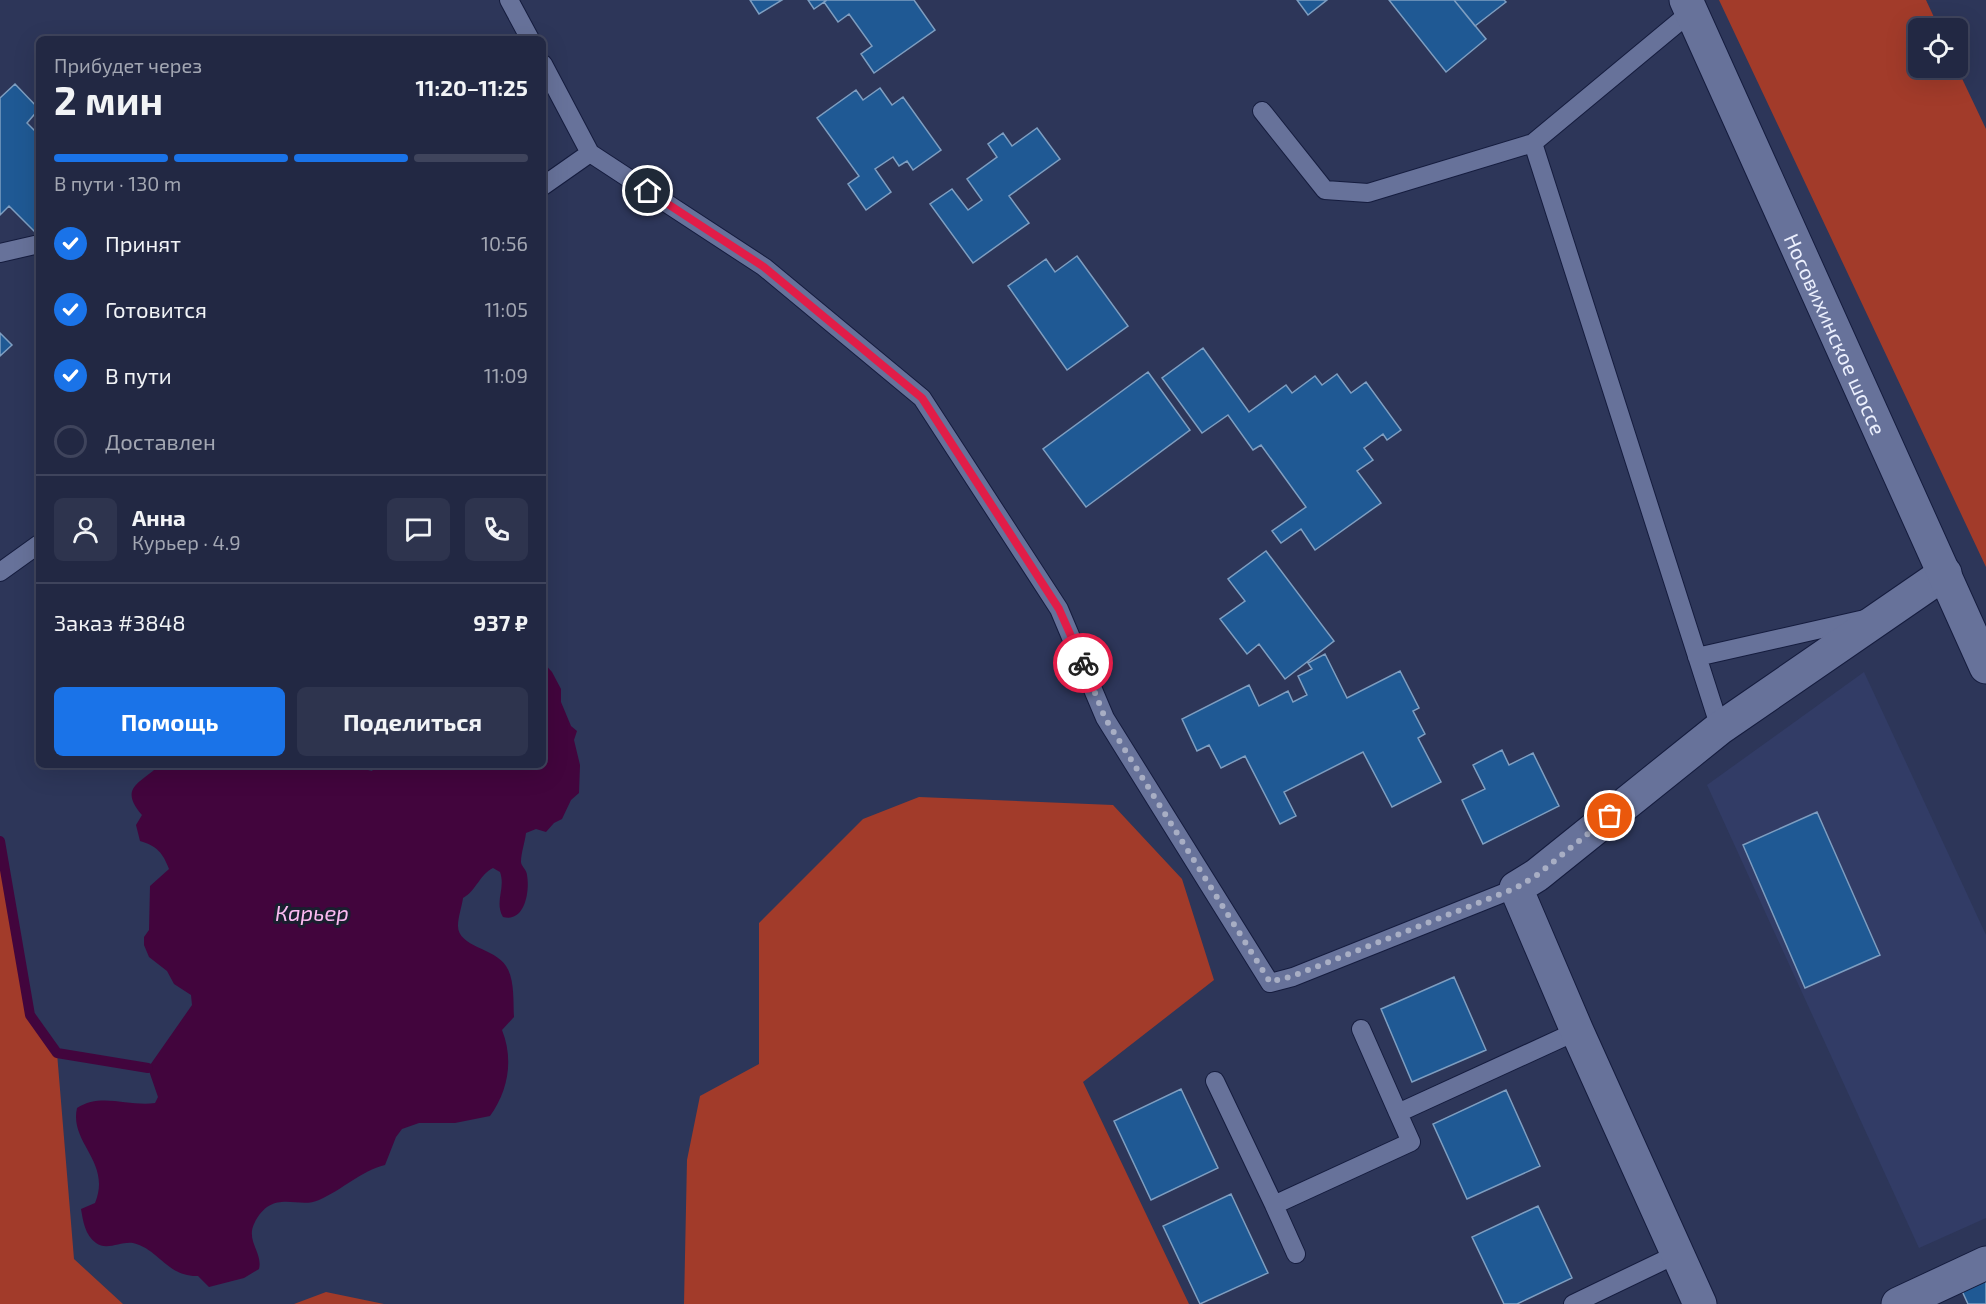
<!DOCTYPE html>
<html lang="ru">
<meta charset="utf-8">
<style>
body{margin:0;font-family:"Exo 2",sans-serif;background:#2e344e;color:#f1f3f6;height:100vh;display:flex;flex-direction:column;font-size:22px;white-space:nowrap}
*{box-sizing:border-box;margin:0}
p{font-size:20px;color:#a2a6b2}
.icon{flex:none;width:33px;height:33px;fill:none;stroke:currentColor;stroke-width:2;stroke-linecap:round;stroke-linejoin:round}
.map{position:relative;flex:1;overflow:hidden}
.drawer{position:absolute;left:36px;top:36px;width:510px;height:732px;display:flex;flex-direction:column;background:#222843;border-radius:9px;box-shadow:0 6px 24px #0002,0 0 0 2px #3f445c}
.drawer>*{flex:none}
.tools{position:absolute;left:1908px;top:18px;display:grid;gap:12px}
.tools a{display:grid;place-items:center;width:60px;height:60px;border-radius:9px;background:#222843;box-shadow:0 6px 24px #0002,0 0 0 2px #3f445c;font-size:30px}
.pin{position:absolute;display:grid;place-items:center;width:51px;height:51px;color:#fff;margin:-26px;border:3px solid #fff;border-radius:50%;box-shadow:0 2px 6px #0007}
.courier{position:absolute;display:grid;place-items:center;width:60px;height:60px;margin:-30px;border:4px solid #e11d48;border-radius:50%;background:#fff;color:#222;box-shadow:0 2px 8px #0007}
.head em{font-style:normal;font-weight:700}
.head div{display:flex;flex-direction:column-reverse}
.head{display:flex;align-items:center;justify-content:space-between;height:102px;padding:0 18px}
h1{font-size:39px;font-weight:700;line-height:45px}
.bar{display:grid;grid-template-columns:repeat(4,1fr);gap:9px 6px;align-content:center;height:72px;padding:0 18px}
.bar i{height:8px;border-radius:4px;background:#3f445c}
.bar .on{background:#1a73e8}
.bar p{grid-column:span 4}
.line{display:flex;align-items:center;gap:15px;padding:0 18px;border-top:2px solid #3f445c}
.line div{flex:1}
.round{display:grid;place-items:center;flex:none;width:63px;height:63px;border-radius:9px;background:#2e344e}
ol{padding:0 18px;list-style:none}
li{display:flex;align-items:center;gap:18px;height:66px}
li p{margin-inline-start:auto}
li .icon{padding:6px;border-radius:50%;background:#1a73e8;color:#fff;stroke-width:4}
li:last-child{color:#a2a6b2}
li i{width:33px;height:33px;border:3px solid #3f445c;border-radius:50%}
.primary-button{display:flex;gap:12px;margin-top:auto;padding:12px 18px}
.primary-button a{flex:1;height:69px;border-radius:9px;background:#1a73e8;color:#fff;font-size:24px;font-weight:700;line-height:69px;text-align:center}
.primary-button a+a{background:#2e344e;color:#f1f3f6}
.map>svg:first-child{display:block}
</style>
<div class="map">
<svg width="1986" height="1304" viewBox="0 0 1986 1304">
<rect width="100%" height="100%" fill="#2d3659"/>
<path fill="#323c66" d="M1864,672L1986,935V1218L1919,1248L1707,785Z"/>
<path fill="#a23b2a" d="M1719,0H1926L1939,28H1918V68H1957L1986,129V567Z
M919,797L1113,805L1182,879L1214,980L1083,1082L1189,1304H684L687,1160L700,1096L759,1064V923L863,819Z
M0,841L30,1015L57,1053L74,1259L123,1304H0Z
M326,1292L384,1304H294Z"/>
<path fill="#42053d" d="M543,662L552,672L561,689V702L571,726L577,731L574,740L580,765L579,793L571,800L562,819L554,823L546,832L536,829L526,833C525,842 521,853 521,862C521,866 527,870 527,875C530,891 525,923 503,917C494,901 506,889 500,872L493,868C480,874 476,891 463,898C462,906 458,917 458,926C458,947 495,948 506,966C515,979 513,1002 514,1017L502,1030C514,1060 508,1091 490,1116L455,1123H419L402,1129L396,1137L385,1165C361,1171 342,1190 319,1200C298,1210 272,1187 254,1224C246,1241 263,1253 259,1269L244,1278L209,1287L198,1276C167,1277 159,1249 133,1243C121,1241 107,1251 96,1243C85,1235 83,1221 81,1209L95,1203C112,1162 69,1143 77,1108C101,1092 129,1107 155,1103L158,1097L148,1068L192,1005L191,995L174,984L167,971L149,957L144,945V937L149,930L150,886L169,869C163,853 157,846 140,841L136,825L142,815C117,786 143,783 159,765H359L360,768L372,771L376,765H543Z"/>
<g fill="none" stroke-linecap="round" stroke-linejoin="round">
<path stroke="#42053d" stroke-width="10" d="M0,841L30,1015L57,1053L148,1068"/>
</g>
<path fill="#1f5994" stroke="#7e9ec1" stroke-width="1.5" d="M750,0H782L759,14Z
M808,0H827L814,9Z
M827,0H914L935,30L874,73L861,54L872,46L849,14L838,22L824,2Z
M1297,0H1327L1308,15Z
M1389,0H1454L1486,39L1446,72Z
M1454,0H1504L1506,2L1475,26Z
M15,84L39,109L27,123L39,135V236L9,206L0,215V98Z
M880,88L892,105L903,97L941,150L913,170L907,161L899,166L893,157L875,169L891,192L866,210L848,184L859,176L817,118L856,90L863,100Z
M1037,128L1060,159L1009,196L1029,223L973,263L930,204L952,189L968,210L982,200L967,179L997,157L988,144L1003,133L1012,146Z
M1077,256L1128,326L1067,370L1008,286L1046,259L1055,272Z
M0,333L12,345L0,356Z
M1203,348L1249,412L1286,385L1292,393L1315,376L1322,385L1337,374L1351,393L1366,382L1401,430L1387,440L1383,434L1364,448L1373,460L1357,471L1381,503L1315,550L1301,529L1281,543L1272,531L1306,507L1261,445L1253,450L1228,415L1202,433L1162,378Z
M1148,372L1190,430L1086,507L1043,449Z
M1266,551L1334,641L1285,679L1259,644L1247,654L1220,619L1245,601L1228,579Z
M1325,654L1347,698L1400,671L1419,708L1413,711L1425,734L1418,738L1441,782L1392,807L1363,752L1284,792L1296,816L1280,824L1245,756L1221,768L1209,745L1197,751L1182,719L1249,685L1259,706L1288,691L1293,702L1307,695L1298,676L1312,669L1308,663Z
M1502,750L1509,765L1533,753L1559,806L1483,844L1462,800L1485,789L1473,765Z
M1817,812L1880,955L1805,988L1743,845Z
M1454,977L1486,1050L1412,1082L1381,1009Z
M1181,1089L1218,1168L1151,1200L1114,1121Z
M1506,1090L1540,1166L1467,1199L1433,1124Z
M1231,1194L1268,1273L1200,1304L1163,1226Z
M1538,1206L1572,1278L1517,1304H1504L1472,1237Z
M1986,1266V1304H1968L1957,1280Z"/>
<g fill="none" stroke-linecap="round" stroke-linejoin="round">
<g stroke="#151c3e" stroke-width="20">
<path id="service" d="M509,0L530,39
M1692,11L1533,143L1720,728
M543,64L590,153L764,267L922,398L1059,609L1105,718L1270,983L1293,977L1516,888
M1262,111L1325,190L1368,193L1533,143
M543,186L590,153
M0,253L39,244
M0,572L39,544
M1697,657L1865,619
M1361,1029L1398,1113
M1215,1081L1274,1205L1411,1142L1398,1113L1577,1031
M1274,1205L1296,1254
M1573,1304L1677,1254"/>
</g>
<g stroke="#151c3e" stroke-width="35">
<path id="minor" d="M1700,1304L1577,1031L1516,888L1537,875L1720,728L1945,573
M1898,1304L1986,1263"/>
</g>
<g stroke="#151c3e" stroke-width="35">
<g id="secondary">
<path id="s1" d="M1686,0L1986,667"/>
</g>
</g>
<use href="#service" stroke="#67729a" stroke-width="18"/>
<use href="#minor" stroke="#67729a" stroke-width="33"/>
<use href="#secondary" stroke="#67729a" stroke-width="33"/>
</g>
<g fill="none" stroke-linecap="round" stroke-linejoin="round">
<path stroke="#a8aec4" stroke-width="6" stroke-dasharray="0 10.8" d="M1083,663L1105,718L1270,982L1293,976L1516,888L1537,875L1610,816"/>
<path stroke="#e11d48" stroke-width="8" d="M648,191L764,267L922,398L1059,609L1083,663"/>
</g>
<g text-anchor="middle" dominant-baseline="central" stroke-width="6" stroke-linejoin="round" paint-order="stroke">
<g font-size="21" fill="#ebeffd" stroke="#1a1f2f">
<text stroke="none"><textPath href="#s1" startOffset="366">Носовихинское шоссе</textPath></text>
</g>
<g font-size="22" font-style="italic" fill="#fbbaf1" stroke="#1a1f2f">
<text x="312" y="912">Карьер</text>
</g>
</g>
</svg>
<div class="tools">
<a><svg class="icon" aria-label="locate" viewBox="0 0 24 24"><circle cx="12" cy="12" r="6"/><path d="M12 2v4M12 18v4M2 12h4M18 12h4"/></svg></a>
</div>
<div class="pin" style="left:1610px;top:816px;background:#ea580c"><svg class="icon" aria-label="bag" viewBox="0 0 24 24"><path d="M5 8h14l-1 12H6zM9 8a3 3 0 0 1 6 0"/></svg></div>
<div class="pin" style="left:648px;top:191px;background:#1f2937"><svg class="icon" aria-label="home" viewBox="0 0 24 24"><path d="M3 11l9-7 9 7M6 9v11h12V9"/></svg></div>
<div class="courier" style="left:1083px;top:663px"><svg class="icon" aria-label="bike" viewBox="0 0 24 24"><circle cx="6" cy="16" r="4"/><circle cx="18" cy="16" r="4"/><path d="M6 16l4-8h5l3 8M10 8l3 8H6M13 5h3"/></svg></div>
<section class="drawer">
<div class="head"><div><h1>2 мин</h1><p>Прибудет через</p></div><em>11:20–11:25</em></div>
<div class="bar"><i class="on"></i><i class="on"></i><i class="on"></i><i></i><p>В пути · 130 m</p></div>
<ol>
<li><svg class="icon" aria-label="check" viewBox="0 0 24 24"><path d="M5 12l5 5 9-10"/></svg>Принят<p>10:56</p></li>
<li><svg class="icon" aria-label="check" viewBox="0 0 24 24"><path d="M5 12l5 5 9-10"/></svg>Готовится<p>11:05</p></li>
<li><svg class="icon" aria-label="check" viewBox="0 0 24 24"><path d="M5 12l5 5 9-10"/></svg>В пути<p>11:09</p></li>
<li><i></i>Доставлен</li>
</ol>
<div class="line" style="height:108px"><a class="round"><svg class="icon" aria-label="person" viewBox="0 0 24 24"><circle cx="12" cy="8" r="4"/><path d="M4 21q1-7 8-7t8 7"/></svg></a><div><b>Анна</b><p>Курьер · 4.9</p></div><a class="round"><svg class="icon" aria-label="chat" viewBox="0 0 24 24"><path d="M4 5h16v11H9l-5 4z"/></svg></a><a class="round"><svg class="icon" aria-label="phone" viewBox="0 0 24 24"><path d="M5 4h4l2 5-3 2q2 4 5 5l2-3 5 2v4C11 20 4 13 5 4z"/></svg></a></div>
<div class="line" style="height:78px"><div>Заказ #3848</div><b>937 ₽</b></div>
<div class="primary-button"><a>Помощь</a><a>Поделиться</a></div>
</section>
</div>
